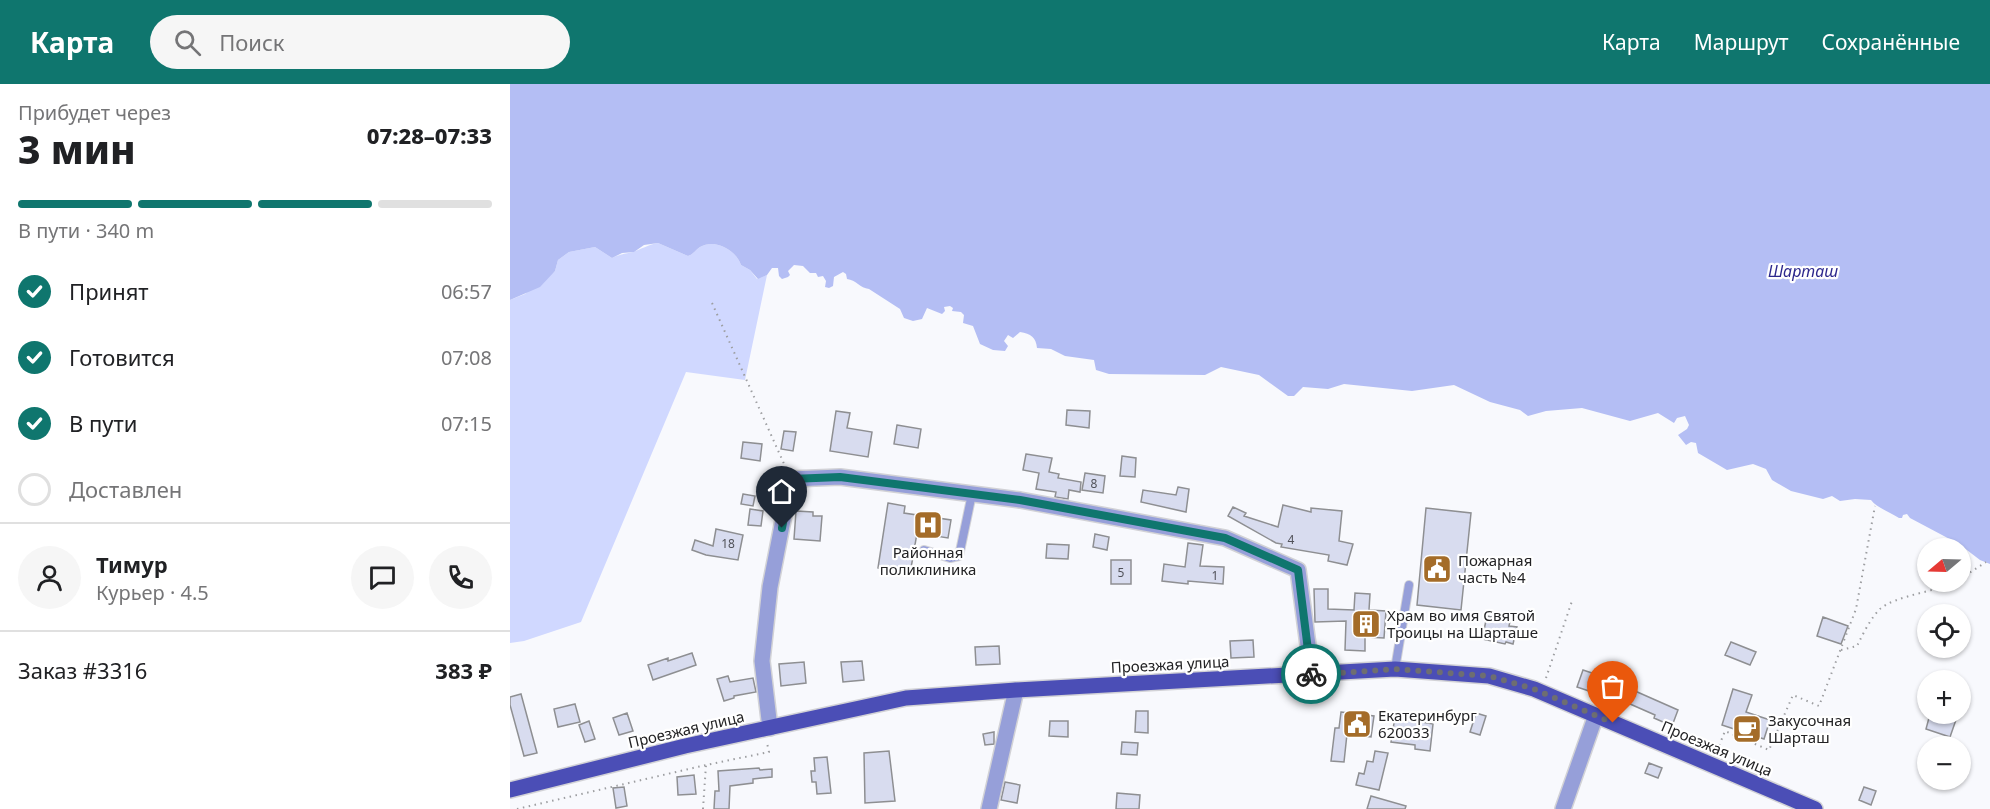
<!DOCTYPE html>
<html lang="ru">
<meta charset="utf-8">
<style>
body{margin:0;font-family:"Noto Sans",sans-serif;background:#f6f6f6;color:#202124;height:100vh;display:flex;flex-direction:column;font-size:22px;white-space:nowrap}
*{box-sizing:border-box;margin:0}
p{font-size:20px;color:#757577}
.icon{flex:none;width:33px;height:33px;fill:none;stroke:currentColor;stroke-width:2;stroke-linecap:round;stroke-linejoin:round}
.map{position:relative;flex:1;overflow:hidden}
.details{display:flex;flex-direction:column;background:#fff;width:510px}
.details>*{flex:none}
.needle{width:39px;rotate:251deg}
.fabs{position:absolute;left:1407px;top:454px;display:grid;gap:12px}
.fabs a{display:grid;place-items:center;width:54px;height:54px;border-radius:50%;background:#fff;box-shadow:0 2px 4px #0004;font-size:30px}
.pin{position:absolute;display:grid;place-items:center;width:51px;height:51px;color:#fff;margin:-62px -26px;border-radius:50% 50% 50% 0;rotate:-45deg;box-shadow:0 0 6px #0007}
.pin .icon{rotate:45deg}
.courier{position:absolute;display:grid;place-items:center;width:60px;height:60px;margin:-30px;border:4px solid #0f766e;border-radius:50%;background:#fff;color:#222;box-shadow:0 2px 8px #0007}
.overview em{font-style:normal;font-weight:800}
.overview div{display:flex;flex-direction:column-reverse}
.overview{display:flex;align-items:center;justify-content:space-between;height:102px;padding:0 18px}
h1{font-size:39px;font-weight:800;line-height:45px}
.bar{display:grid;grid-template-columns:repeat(4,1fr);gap:9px 6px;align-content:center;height:72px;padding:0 18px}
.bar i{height:8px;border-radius:4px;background:#e0e0e0}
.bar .current{background:#0f766e}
.bar p{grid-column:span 4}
.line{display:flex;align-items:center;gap:15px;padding:0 18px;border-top:2px solid #e0e0e0}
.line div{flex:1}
.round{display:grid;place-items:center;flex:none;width:63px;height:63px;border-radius:32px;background:#f6f6f6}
ol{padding:0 18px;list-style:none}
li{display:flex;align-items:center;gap:18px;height:66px}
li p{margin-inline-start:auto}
li .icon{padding:6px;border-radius:50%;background:#0f766e;color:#fff;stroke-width:4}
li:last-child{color:#757577}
li i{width:33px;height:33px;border:3px solid #e0e0e0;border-radius:50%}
header{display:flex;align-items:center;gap:36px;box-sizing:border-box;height:84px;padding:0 30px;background:#0f766e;color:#fff}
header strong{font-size:28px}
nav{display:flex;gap:33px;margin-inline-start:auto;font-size:21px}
.search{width:420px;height:54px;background:#f6f6f6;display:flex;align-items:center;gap:15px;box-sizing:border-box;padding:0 21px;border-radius:33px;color:#757577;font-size:22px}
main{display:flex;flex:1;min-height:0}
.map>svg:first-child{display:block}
</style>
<header>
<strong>Карта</strong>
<div class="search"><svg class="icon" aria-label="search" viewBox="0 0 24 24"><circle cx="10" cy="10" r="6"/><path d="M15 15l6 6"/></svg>Поиск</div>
<nav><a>Карта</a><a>Маршрут</a><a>Сохранённые</a></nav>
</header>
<main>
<section class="details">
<div class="overview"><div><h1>3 мин</h1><p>Прибудет через</p></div><em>07:28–07:33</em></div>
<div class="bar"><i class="current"></i><i class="current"></i><i class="current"></i><i></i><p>В пути · 340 m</p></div>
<ol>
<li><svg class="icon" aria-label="check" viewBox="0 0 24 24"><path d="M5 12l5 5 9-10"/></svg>Принят<p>06:57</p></li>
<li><svg class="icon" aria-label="check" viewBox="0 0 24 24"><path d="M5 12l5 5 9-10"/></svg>Готовится<p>07:08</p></li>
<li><svg class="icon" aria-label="check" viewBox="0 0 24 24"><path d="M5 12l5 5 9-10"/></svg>В пути<p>07:15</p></li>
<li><i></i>Доставлен</li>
</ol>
<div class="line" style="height:108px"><a class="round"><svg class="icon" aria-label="person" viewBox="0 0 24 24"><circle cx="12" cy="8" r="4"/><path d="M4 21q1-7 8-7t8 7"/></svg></a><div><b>Тимур</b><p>Курьер · 4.5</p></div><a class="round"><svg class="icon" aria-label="chat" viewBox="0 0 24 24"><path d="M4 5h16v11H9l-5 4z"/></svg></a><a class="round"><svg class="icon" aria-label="phone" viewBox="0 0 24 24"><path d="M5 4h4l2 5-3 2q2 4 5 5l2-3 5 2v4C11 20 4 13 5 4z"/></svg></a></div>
<div class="line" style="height:78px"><div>Заказ #3316</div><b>383 ₽</b></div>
</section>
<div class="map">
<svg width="1480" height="725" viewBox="0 0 1480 725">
<rect width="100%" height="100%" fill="#f8f9fd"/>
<path fill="#d0d8ff" d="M148,159L178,172C184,170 185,166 190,163C205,154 226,166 231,181L240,186L247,195L257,191L235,296L176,288L71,538L14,557L0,559V216L15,210L45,187L48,176L59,168L85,163L102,174C110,170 115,170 123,168C132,165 137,161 148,159Z"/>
<path fill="#b4bef4" d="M0,0H1480V480L1470,476L1449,460L1400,434L1397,430L1393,431L1392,434H1389C1380,428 1367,424 1361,416L1345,415L1330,417L1322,412L1313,415L1281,407L1262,396L1256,385L1243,380L1217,386L1188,369L1186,359L1181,358L1176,361L1168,351L1177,345L1179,341L1175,332L1167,334L1164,339L1148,329L1120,337L1072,324L1036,327L1018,332L1010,326L980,318L944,301L902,307L834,300L818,305L793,303L784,312H778L749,291L711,283L695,291L599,290L586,286L584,276L555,272L541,265L527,264C526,253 521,250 510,248L503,254L498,251L494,257L498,262L495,267L483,266L470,260L463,242L453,239L454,231L451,228L442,227L443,224L440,222L434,223L435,227L432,230L417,224L412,235L403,237L394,234L390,225L359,205C350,204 346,196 337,195L336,190L333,188L324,193L323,202L319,204L315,203L316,197L313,192L308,193L306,189H300L293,182L284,181L278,187L280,191L278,193L272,195L269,192L268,184H262L257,191L248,195L240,186L231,181C226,166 205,154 190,163C185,166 184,170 178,172L148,159L134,161L124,168L112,169L102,174L85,163L59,168L48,176L45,187L30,203L0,216Z"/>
<path fill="#d8dcef" stroke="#8e8f92" stroke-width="1.5" d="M557,326L580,327L579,344L556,341Z
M326,327L340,329L337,344L362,348L358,373L320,367Z
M387,341L411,345L408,364L384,360Z
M274,347L286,348L283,367L271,365Z
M233,358L252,360L250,377L231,374Z
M516,370L542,374L539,388L549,390L548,394L571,398L570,408L559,406L558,415L545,413L546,408L526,405L529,389L513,386Z
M612,372L626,374L625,393L610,392Z
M575,389L595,392L593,409L572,406Z
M668,403L679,405L676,428L631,418L633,406L666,411Z
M233,410L245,412L243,422L231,420Z
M378,419L395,422L394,429L441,436L438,454L407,449L400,490L368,484Z
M773,421L801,428V424L832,427L829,457L843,460L837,481L818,477L819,471L771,463L772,460L766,459L718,432L723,423L736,429L734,432L768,443Z
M916,424L961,429L951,526L907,521Z
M240,425L253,427L251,442L238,441Z
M286,427L303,428V432H312L310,457L284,455Z
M206,445L233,451L228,476L196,471L182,466L185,456L203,462Z
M585,450L599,453L597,466L583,463Z
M678,459L693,461L690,482L714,483L713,500L678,497V500L652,497L654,480L675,483Z
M537,460L559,461L558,475L536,474Z
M601,476H621V500H601Z
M804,505H818V525L844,526L845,509L860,510L859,526L876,527L874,554L855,553V567L835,566L836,537L805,538Z
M977,532L1000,537L999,542L1007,543L1003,560L996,558L995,560L972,555Z
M1313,533L1338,542L1331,560L1307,552Z
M743,556L744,573L721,574L720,557Z
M1221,558L1246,568L1240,581L1215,571Z
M489,562L490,580L466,581L465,563Z
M182,569L186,581L143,596L138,581L158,574V577Z
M352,577L354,596L333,598L331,578Z
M294,578L296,599L271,602L269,580Z
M1073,586L1091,592L1085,609L1067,603Z
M218,592L220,598L243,594L246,608L224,612V614L214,617L207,595Z
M1116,603L1168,626L1162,642L1144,634L1145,631L1111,616Z
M1223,605L1242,611L1236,628L1260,636L1254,655L1212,641Z
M11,610L27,669L14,672L0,621V613Z
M65,620L70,638L48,643L44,625Z
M626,627H638V649L625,648Z
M831,628L864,632L861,653L837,650L834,678L821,677L825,644H829Z
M117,629L123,647L109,651L103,634Z
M966,629L976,632L970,651L960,648Z
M1420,630H1448L1440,653L1416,645Z
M885,633L923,640L920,667L905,665V661L881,658Z
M79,637L85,655L75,658L69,641Z
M540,637H558V653L539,652Z
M484,648V660L475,661L473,650Z
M612,658L628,659L627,671L611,670Z
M379,667L385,717L355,719L354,669Z
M865,667L878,669L869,706L846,701L849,689L854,690L857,677L863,678Z
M317,673L321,709L307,710L306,698H302L301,687H305L304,674Z
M1139,679L1152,684L1148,694L1135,689Z
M249,684L250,686L262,685V693L243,695V699L220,702L219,725H204L205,707H209L208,687Z
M184,691L186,710L168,711L167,693Z
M495,698L510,701L507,719L491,716Z
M114,703L117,722L106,724L103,704Z
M1354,703L1366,707L1361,721L1349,716Z
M607,709L630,711L629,725H606Z
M861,712L896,722L895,725H857Z"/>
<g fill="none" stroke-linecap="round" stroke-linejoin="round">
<g stroke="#d2d2d6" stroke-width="10">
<path id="service" d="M414,466L440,474L449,472L462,410
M885,585L899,501"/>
</g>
<g stroke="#d2d2d6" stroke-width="18">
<path id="minor" d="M260,644L252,577L260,503L281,395L330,393L510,416L715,454L788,486L802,591
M479,725L506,606
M1053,725L1086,631"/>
</g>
<g stroke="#d2d2d6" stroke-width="18">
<path id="primary" d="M0,706L175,662L396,614L506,606L885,585L979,592L1024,605L1305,725"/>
</g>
<path stroke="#9d9ea1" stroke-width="2" stroke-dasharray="1.5 4.5" stroke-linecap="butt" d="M202,219L275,382
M1450,495L1476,478
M1331,566L1347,562C1353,550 1360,535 1370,525C1384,512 1428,507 1446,498
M1036,594L1062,517
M1207,667L1215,647L1259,666L1283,611L1309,622L1346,525L1365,422
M7,725L196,681L259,668L257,659
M193,725L196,681"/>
<use href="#service" stroke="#969fd9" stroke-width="8"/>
<use href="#minor" stroke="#969fd9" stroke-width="15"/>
<use href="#primary" stroke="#4b4eb6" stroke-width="15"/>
</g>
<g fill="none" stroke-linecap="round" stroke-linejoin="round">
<path stroke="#6e6e71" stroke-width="6" stroke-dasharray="0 10.8" d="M801,590L802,591L885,585L979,592L1024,605L1103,639"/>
<path stroke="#0f766e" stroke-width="8" d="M272,444L281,395L330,393L510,416L715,454L788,486L801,590"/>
</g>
<defs>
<g id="hospital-square" transform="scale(1.5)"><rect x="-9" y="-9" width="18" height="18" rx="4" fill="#a46c29" stroke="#fff"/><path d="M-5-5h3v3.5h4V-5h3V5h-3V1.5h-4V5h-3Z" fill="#fff"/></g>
<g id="civic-square" transform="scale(1.5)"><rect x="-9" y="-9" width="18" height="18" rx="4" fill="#a46c29" stroke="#fff"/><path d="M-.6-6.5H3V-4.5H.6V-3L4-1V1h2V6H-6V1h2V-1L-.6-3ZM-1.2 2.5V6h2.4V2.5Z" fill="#fff"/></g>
<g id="building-square" transform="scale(1.5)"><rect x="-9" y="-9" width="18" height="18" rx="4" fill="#a46c29" stroke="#fff"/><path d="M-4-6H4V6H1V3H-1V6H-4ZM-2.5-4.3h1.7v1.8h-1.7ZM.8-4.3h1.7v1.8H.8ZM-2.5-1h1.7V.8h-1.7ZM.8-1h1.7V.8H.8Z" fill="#fff"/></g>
<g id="cafe-square" transform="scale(1.5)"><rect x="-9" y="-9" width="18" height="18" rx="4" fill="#a46c29" stroke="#fff"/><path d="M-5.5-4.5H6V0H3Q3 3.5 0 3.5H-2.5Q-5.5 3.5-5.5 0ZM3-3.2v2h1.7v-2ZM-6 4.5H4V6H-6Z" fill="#fff"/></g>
</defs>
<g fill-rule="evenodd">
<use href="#hospital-square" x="418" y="441"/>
<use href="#civic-square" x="927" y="485"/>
<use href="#building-square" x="856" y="540"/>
<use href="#civic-square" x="847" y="640"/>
<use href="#cafe-square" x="1237" y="645"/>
</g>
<g text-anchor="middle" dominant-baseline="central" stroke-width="4.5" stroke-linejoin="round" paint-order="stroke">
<g font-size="12" fill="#505158">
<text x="584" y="399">8</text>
<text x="781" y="455">4</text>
<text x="218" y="459">18</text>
<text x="611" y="488">5</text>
<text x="705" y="491">1</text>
</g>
<g font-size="15" fill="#232325" stroke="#fff" text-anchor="start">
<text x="418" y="468" text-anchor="middle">Районная<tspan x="418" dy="17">поликлиника</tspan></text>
<text x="948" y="476">Пожарная<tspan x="948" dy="17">часть №4</tspan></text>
<text x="877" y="531">Храм во имя Святой<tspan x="877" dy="17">Троицы на Шарташе</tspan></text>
<text x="868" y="631">Екатеринбург<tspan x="868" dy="17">620033</tspan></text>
<text x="1258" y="636">Закусочная<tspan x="1258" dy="17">Шарташ</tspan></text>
</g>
<g font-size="15" fill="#232325" stroke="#fff">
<text transform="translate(660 580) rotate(-3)">Проезжая улица</text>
<text transform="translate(176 645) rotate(-13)">Проезжая улица</text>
<text transform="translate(1207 664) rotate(23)">Проезжая улица</text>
</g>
<g font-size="16" font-style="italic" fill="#2d288d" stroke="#fff">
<text x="1293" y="187">Шарташ</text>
</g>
</g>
</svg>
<div class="fabs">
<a><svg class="needle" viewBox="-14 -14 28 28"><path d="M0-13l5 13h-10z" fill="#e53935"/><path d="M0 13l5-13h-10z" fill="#757577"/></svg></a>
<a><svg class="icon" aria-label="locate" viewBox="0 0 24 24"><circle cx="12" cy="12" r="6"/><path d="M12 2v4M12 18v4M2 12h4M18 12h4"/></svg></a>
<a>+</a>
<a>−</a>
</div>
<div class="pin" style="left:1103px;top:639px;background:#ea580c"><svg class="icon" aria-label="bag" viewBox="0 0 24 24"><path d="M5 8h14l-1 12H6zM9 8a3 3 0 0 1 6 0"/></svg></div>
<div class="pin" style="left:272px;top:444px;background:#1f2937"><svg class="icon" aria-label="home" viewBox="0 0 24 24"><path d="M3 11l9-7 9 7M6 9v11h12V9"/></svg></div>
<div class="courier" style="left:801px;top:590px"><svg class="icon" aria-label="bike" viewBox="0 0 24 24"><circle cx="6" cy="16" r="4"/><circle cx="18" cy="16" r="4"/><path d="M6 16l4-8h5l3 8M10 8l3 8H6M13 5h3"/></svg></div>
</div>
</main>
